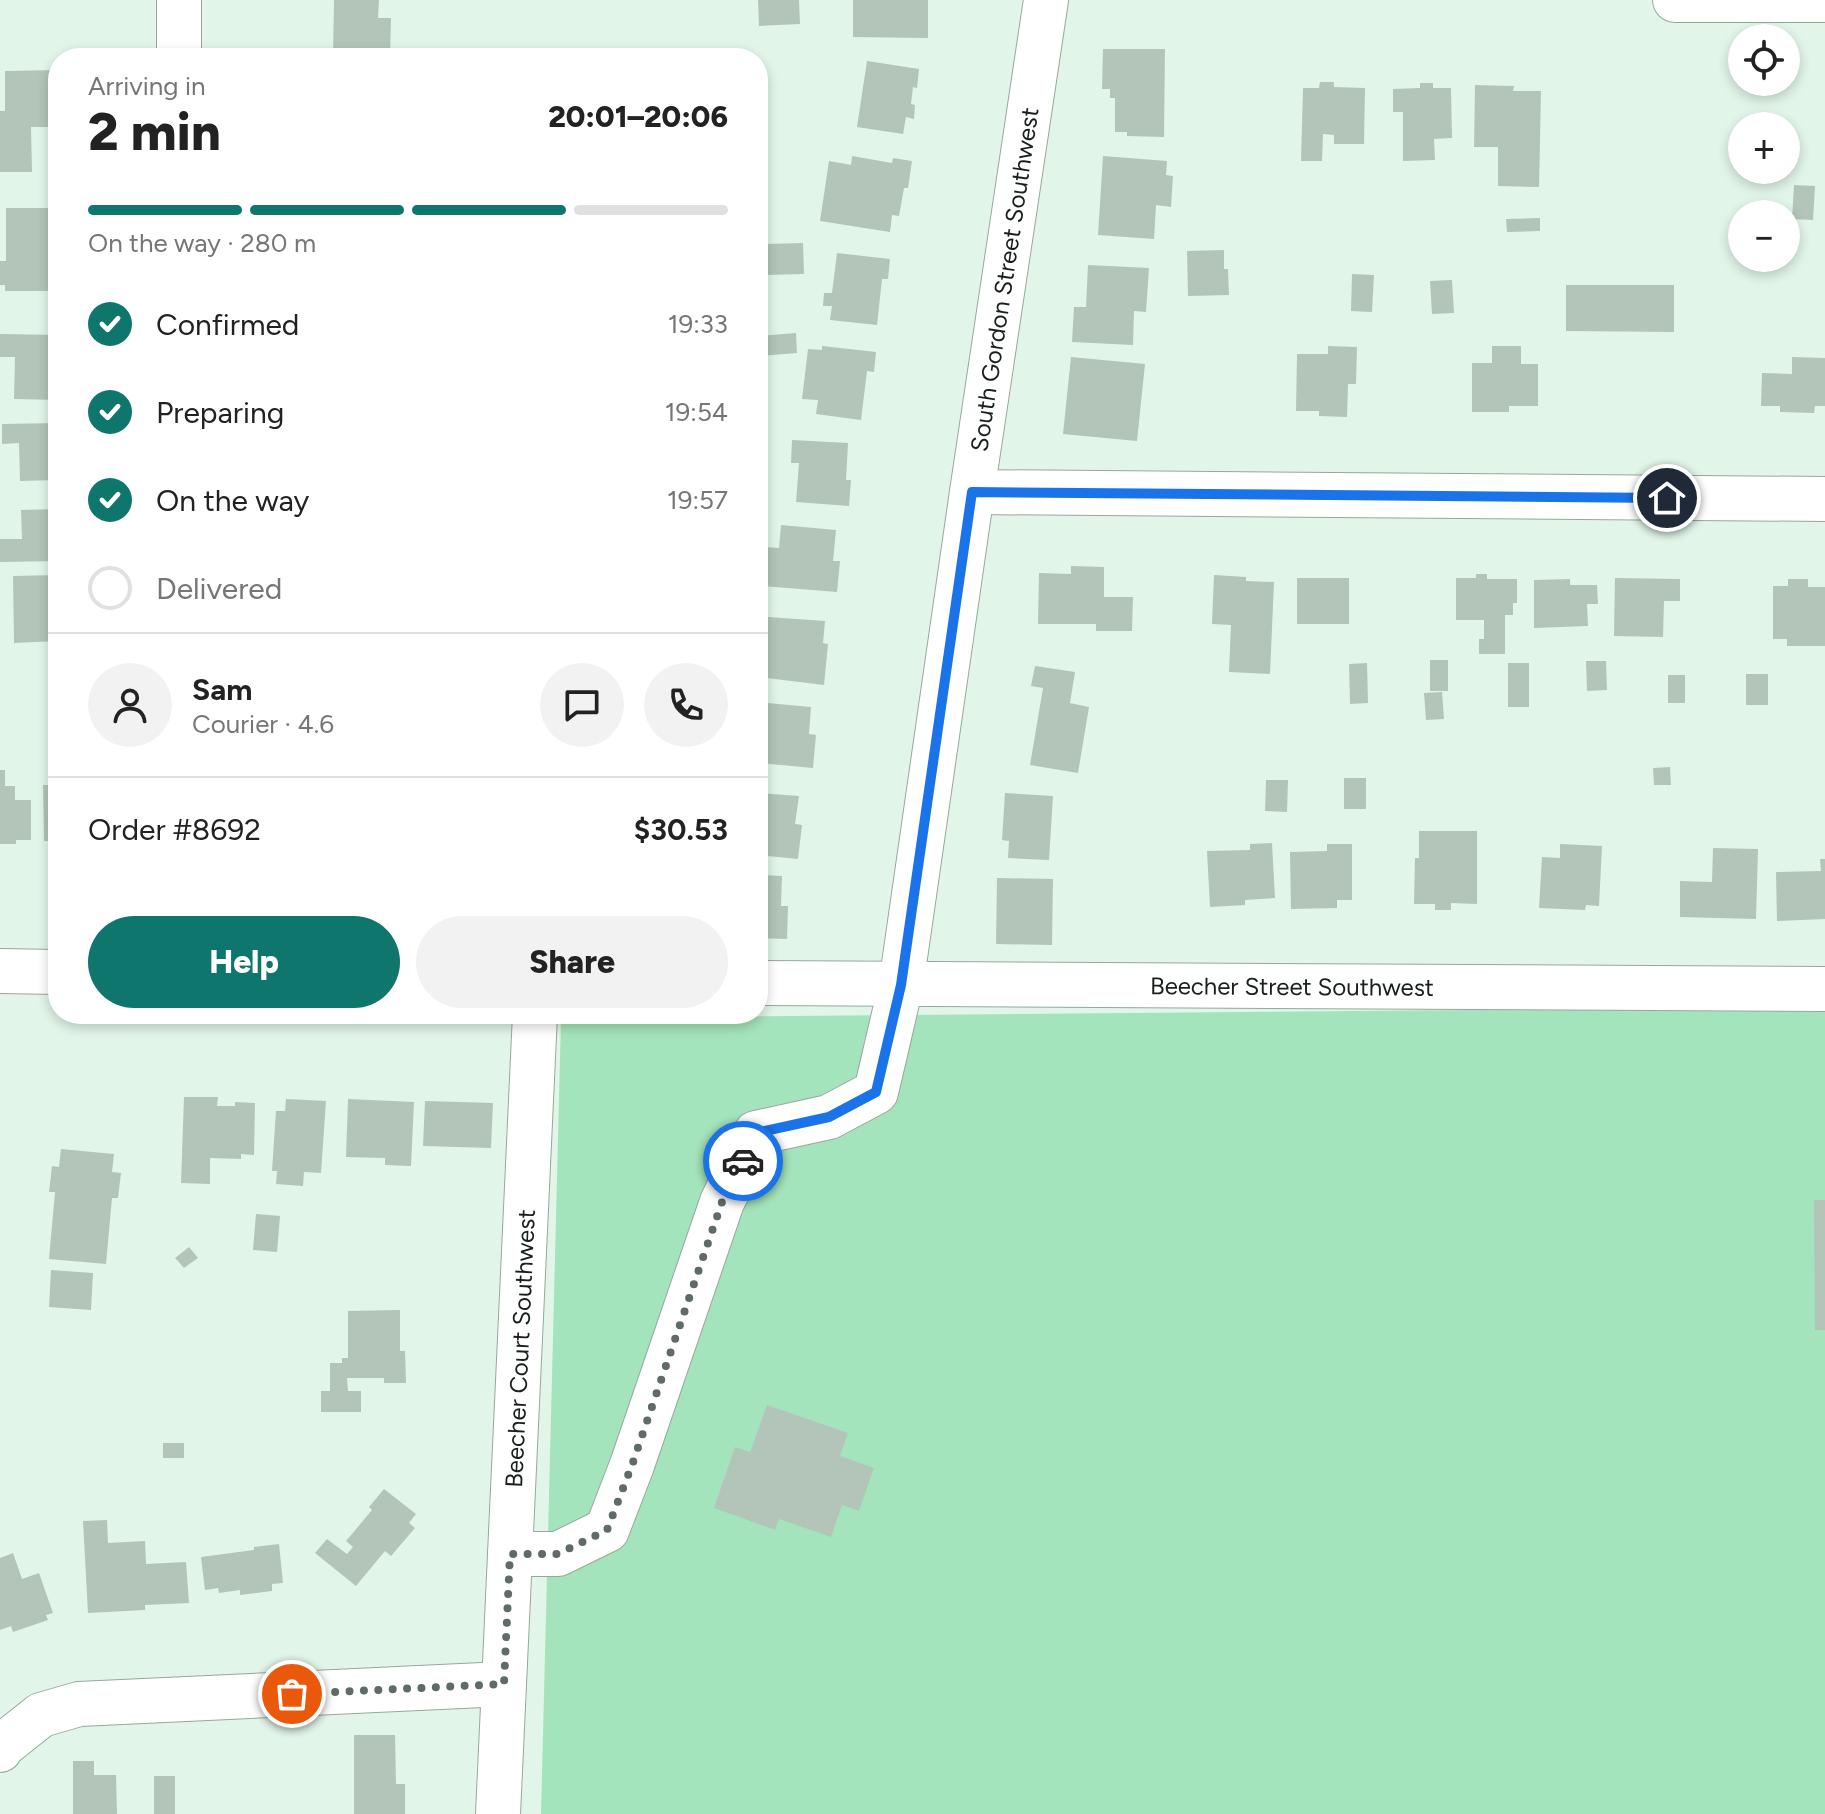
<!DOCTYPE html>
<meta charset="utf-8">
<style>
body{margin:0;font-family:Figtree,sans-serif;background:#f2f2f2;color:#222;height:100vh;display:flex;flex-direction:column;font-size:30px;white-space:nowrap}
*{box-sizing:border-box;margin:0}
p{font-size:26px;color:#767676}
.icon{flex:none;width:44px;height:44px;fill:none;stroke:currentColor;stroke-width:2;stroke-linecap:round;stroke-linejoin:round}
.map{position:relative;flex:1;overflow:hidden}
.panel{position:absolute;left:48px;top:48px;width:720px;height:976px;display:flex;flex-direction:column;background:#fff;border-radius:32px;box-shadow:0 4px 12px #0003}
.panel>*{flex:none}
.buttons{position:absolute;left:1728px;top:24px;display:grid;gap:16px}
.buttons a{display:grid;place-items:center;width:72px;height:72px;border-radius:50%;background:#fff;box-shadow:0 4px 12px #0003;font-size:40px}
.pin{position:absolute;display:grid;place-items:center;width:68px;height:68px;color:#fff;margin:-34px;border:4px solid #fff;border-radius:50%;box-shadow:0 2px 8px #0007}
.courier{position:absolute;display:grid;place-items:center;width:80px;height:80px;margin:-40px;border:6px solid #1a73e8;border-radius:50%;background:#fff;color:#222;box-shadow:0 2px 10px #0007}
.headline em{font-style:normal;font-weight:800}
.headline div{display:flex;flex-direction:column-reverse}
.headline{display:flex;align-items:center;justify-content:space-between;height:136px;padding:0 40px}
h1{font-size:52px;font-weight:800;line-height:60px}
.bar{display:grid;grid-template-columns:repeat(4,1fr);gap:12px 8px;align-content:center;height:96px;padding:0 40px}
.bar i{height:10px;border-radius:6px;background:#e0e0e0}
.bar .selected{background:#0f766e}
.bar p{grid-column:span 4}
.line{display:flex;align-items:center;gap:20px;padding:0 40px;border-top:2px solid #e0e0e0}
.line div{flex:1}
.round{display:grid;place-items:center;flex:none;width:84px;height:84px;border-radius:42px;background:#f2f2f2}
ol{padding:0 40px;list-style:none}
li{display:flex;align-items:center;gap:24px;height:88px}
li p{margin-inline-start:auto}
li .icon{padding:8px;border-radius:50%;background:#0f766e;color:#fff;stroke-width:4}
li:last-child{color:#767676}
li i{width:44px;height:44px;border:4px solid #e0e0e0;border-radius:50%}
.cta{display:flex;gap:16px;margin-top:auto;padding:16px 40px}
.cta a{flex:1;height:92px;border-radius:48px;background:#0f766e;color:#fff;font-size:32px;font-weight:800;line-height:92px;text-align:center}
.cta a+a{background:#f2f2f2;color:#222}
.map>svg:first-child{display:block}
</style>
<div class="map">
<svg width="1825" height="1814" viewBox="0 0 1825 1814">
<rect width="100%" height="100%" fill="#e2f5e9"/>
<path fill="#a4e4bc" d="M1825,1007V1814H541L561,1018Z"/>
<path fill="#b3c5b9" d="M334,0H379L378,18H391L390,58H333Z
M758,0H799L800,24L759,26Z
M853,0H928V38L853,37Z
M1103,49H1165L1164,137L1127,136V132H1115V98H1110V89H1102Z
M867,61L919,69L917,88L913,87L911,104L915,105L914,119L906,117L903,134L857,127Z
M58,70V116H55V127H31L32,172H0V111H5V71Z
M1320,82H1334V87L1365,88L1364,144H1334V135L1323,134L1322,161H1301L1303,88H1319Z
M1420,83H1433V88H1451L1452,138L1434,139L1435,160L1403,161V112H1393V89L1420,88Z
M1475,85L1514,86L1513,91H1541L1539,187L1498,186V147H1474Z
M852,156L892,163L893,158L912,161L908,188H904L899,216L892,215L890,232L820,221L829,161L851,165Z
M1103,156L1167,161L1166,175L1173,176L1171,207L1156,205L1154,239L1098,235Z
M1794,185L1815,186L1813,220L1792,219Z
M6,208H58V291H5V285H0V261H6Z
M1540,218V231L1507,232L1506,219Z
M803,243L804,274L766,275L765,244Z
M1224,250V269H1228L1229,295L1188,296L1187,251Z
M837,253L890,259L888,279H882L877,325L830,320L832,306H823L824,293H832Z
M1088,265L1149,268L1146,312L1134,311L1133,345L1072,342L1074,307H1086Z
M1352,274L1374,275L1372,312L1351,311Z
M1452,280L1454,313L1432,314L1430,281Z
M1566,285H1674V332L1566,331Z
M796,333L797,353L758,356V336Z
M0,334L58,335V400L14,399L15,357H0Z
M822,346L876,352L874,372L867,371L861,420L816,414L818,400L802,399L808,349L822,350Z
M1328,346L1357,347L1356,384H1348L1347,417L1319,416V411H1296L1297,354H1328Z
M1492,346H1521V364H1538V406H1509V412H1472V363H1492Z
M1071,357L1145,364L1137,441L1063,434Z
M1792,357L1825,358V406H1815L1814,413L1780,412V406H1761L1762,373L1792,374Z
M58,423V480L20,481L19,443L2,444V424Z
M758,429H765V449H758Z
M792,440L848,443L846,480H851L849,506L796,502L799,463H791Z
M58,509V561L0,562V539H22L21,510Z
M781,525L836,530L833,561H840L837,592L762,586L765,547L779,548Z
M1071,566L1104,567V597H1133L1132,631H1096V624H1038L1039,573L1071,574Z
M1476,574H1487V579H1517V603H1513V615H1505V654H1479V639H1484V620H1456V578H1476Z
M58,575V641L14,643L13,576Z
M1214,575L1246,577V581L1274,582L1270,674L1229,672L1231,625L1212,624Z
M1297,578H1349V624H1297Z
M1615,578L1680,579V601H1664L1663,637L1614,636Z
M1570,579V585H1597L1598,604H1587L1588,626L1534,628V580Z
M1788,579H1808V587H1825V646H1787V639H1773V586H1788Z
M768,617L825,621L823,643L828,644L824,685L758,677V636H765Z
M1430,660H1448V691H1430Z
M1586,661H1606L1607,690L1587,691Z
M1367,663L1368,703L1350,704L1349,664Z
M1508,663H1529V707H1508Z
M1035,666L1075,672L1070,703L1089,707L1078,773L1030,765L1043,688L1031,686Z
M1746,674H1768V705H1746Z
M1668,675H1685V703H1668Z
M1442,692L1444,719L1426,720L1424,693Z
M758,702L811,707L809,734L816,735L813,768L758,763Z
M1670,767L1671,785H1654L1653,768Z
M0,770H5V786H15V800H31V840H16V844H0Z
M1344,778H1366V809H1344Z
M1266,780H1288L1287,812L1265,811Z
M43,785H58V841H44Z
M758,793L799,796L795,824L802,825L798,859L758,855Z
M1005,793L1053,796L1049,860L1008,858L1009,841L1002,840Z
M1419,831H1477V904L1451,903V910H1435V904H1414L1415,858H1419Z
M1272,843L1275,898L1245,900V905L1210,907L1207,851L1250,850V844Z
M1327,844H1352V900H1337V908L1291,909L1290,852L1327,851Z
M1560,844L1602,846L1599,906L1586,905L1585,910L1539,908L1542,857L1560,858Z
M1713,848L1758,849L1756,919L1680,917V881L1712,882Z
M1820,859H1825V919L1777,921L1776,872L1821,871Z
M761,875L782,876L781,906H788L787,939L758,938V877L761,878Z
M997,878L1053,879L1052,945L996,944Z
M184,1097H218L217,1106H235V1102L255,1103L254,1155L241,1154V1159L210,1158V1184L181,1183Z
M286,1099L326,1101L321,1173L304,1172L303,1186L276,1184L277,1171H272L276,1111H285Z
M348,1099L414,1102L411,1166L385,1165V1158L346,1157Z
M425,1101L493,1103L491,1148L423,1146Z
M61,1149L114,1154L112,1172L121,1173L118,1198H112L106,1264L49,1259L55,1192H49L52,1166L59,1167Z
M1814,1200H1825V1330H1815Z
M256,1214L280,1216L277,1252L253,1250Z
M189,1247L198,1258L184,1268L175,1258Z
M51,1270L93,1273L91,1310L49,1307Z
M400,1310V1351H405L406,1383H384V1378H347L348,1391H361V1412H321V1391H330V1363H342V1358H348V1311Z
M767,1405L848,1433L840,1456L874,1468L859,1511L842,1505L831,1537L779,1519L775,1530L714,1508L735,1447L750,1452Z
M163,1443H184V1458H163Z
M384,1489L416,1514L409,1523L415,1528L391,1556L385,1551L356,1586L315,1553L327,1539L347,1554L353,1547L346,1541L372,1510L369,1507Z
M107,1520L108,1543L145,1541L146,1564L186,1562L189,1603L145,1605V1610L88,1613L83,1521Z
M279,1544L283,1583L272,1584V1591L240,1595V1590L219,1593L218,1588L205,1590L201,1557L254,1550V1547Z
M13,1553L22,1579L39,1573L53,1613L46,1615L48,1620L13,1632L11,1626L0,1630V1558Z
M354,1735H395L396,1784H405V1814H354Z
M73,1761H94V1775H116L117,1814H73Z
M154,1776H175V1814H154Z"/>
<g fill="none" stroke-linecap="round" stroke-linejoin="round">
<g stroke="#96a89c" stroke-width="46">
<g id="minor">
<path d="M179,0V58"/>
<path d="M1675,0H1825"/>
<path d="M972,492L1825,499"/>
<path d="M0,971L58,972"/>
<path id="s1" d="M758,983L1825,989"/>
<path id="s2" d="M510,1554H558L607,1530L632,1465L722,1202L756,1133L829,1117L876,1092L901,985L972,492L1046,0"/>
<path d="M0,1750L2,1746L41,1715L79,1704L504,1684"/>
<path id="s3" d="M498,1814L535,1014"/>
</g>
</g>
<use href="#minor" stroke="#fff" stroke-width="44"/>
</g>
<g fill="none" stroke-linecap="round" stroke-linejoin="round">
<path stroke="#5f6b64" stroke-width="8" stroke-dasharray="0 14.4" d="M292,1694L504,1684L510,1554H558L607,1530L632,1465L722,1202L743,1161"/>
<path stroke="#1a73e8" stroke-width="10" d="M743,1161L756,1133L829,1117L876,1092L901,985L972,492L1667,498"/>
</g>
<g text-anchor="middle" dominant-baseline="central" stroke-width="7" stroke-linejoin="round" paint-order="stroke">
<g font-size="24" fill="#19201c" stroke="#e2f5e9">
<text stroke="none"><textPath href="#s2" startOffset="1478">South Gordon Street Southwest</textPath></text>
<text stroke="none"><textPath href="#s1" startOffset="534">Beecher Street Southwest</textPath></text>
<text stroke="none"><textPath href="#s3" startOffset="466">Beecher Court Southwest</textPath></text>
</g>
</g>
</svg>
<div class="buttons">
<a><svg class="icon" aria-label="locate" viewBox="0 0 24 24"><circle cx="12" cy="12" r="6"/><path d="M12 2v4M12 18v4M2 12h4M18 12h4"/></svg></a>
<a>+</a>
<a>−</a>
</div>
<div class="pin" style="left:292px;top:1694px;background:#ea580c"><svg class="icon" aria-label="bag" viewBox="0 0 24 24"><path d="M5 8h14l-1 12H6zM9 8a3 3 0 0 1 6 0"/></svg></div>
<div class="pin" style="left:1667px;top:498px;background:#1f2937"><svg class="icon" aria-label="home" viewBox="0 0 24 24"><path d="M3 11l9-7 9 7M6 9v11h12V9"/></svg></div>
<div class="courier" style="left:743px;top:1161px"><svg class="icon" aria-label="car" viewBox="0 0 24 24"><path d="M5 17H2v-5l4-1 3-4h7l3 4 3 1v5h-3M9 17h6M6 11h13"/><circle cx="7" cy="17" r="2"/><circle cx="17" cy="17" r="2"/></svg></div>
<section class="panel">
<div class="headline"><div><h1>2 min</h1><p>Arriving in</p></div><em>20:01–20:06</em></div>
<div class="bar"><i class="selected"></i><i class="selected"></i><i class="selected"></i><i></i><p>On the way · 280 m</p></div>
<ol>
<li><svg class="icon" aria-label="check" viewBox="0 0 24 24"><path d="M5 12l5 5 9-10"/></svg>Confirmed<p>19:33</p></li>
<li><svg class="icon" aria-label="check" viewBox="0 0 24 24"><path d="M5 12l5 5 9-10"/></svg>Preparing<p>19:54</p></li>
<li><svg class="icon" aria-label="check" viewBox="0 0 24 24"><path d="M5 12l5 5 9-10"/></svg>On the way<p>19:57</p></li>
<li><i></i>Delivered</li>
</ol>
<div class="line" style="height:144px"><a class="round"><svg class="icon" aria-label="person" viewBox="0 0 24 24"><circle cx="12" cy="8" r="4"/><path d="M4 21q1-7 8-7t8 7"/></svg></a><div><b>Sam</b><p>Courier · 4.6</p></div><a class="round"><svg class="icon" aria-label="chat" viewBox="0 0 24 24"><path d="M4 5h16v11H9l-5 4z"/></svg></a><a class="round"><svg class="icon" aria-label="phone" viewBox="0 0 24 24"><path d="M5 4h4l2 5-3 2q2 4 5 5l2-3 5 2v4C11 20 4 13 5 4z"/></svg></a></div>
<div class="line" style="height:104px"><div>Order #8692</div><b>$30.53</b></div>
<div class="cta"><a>Help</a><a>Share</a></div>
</section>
</div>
